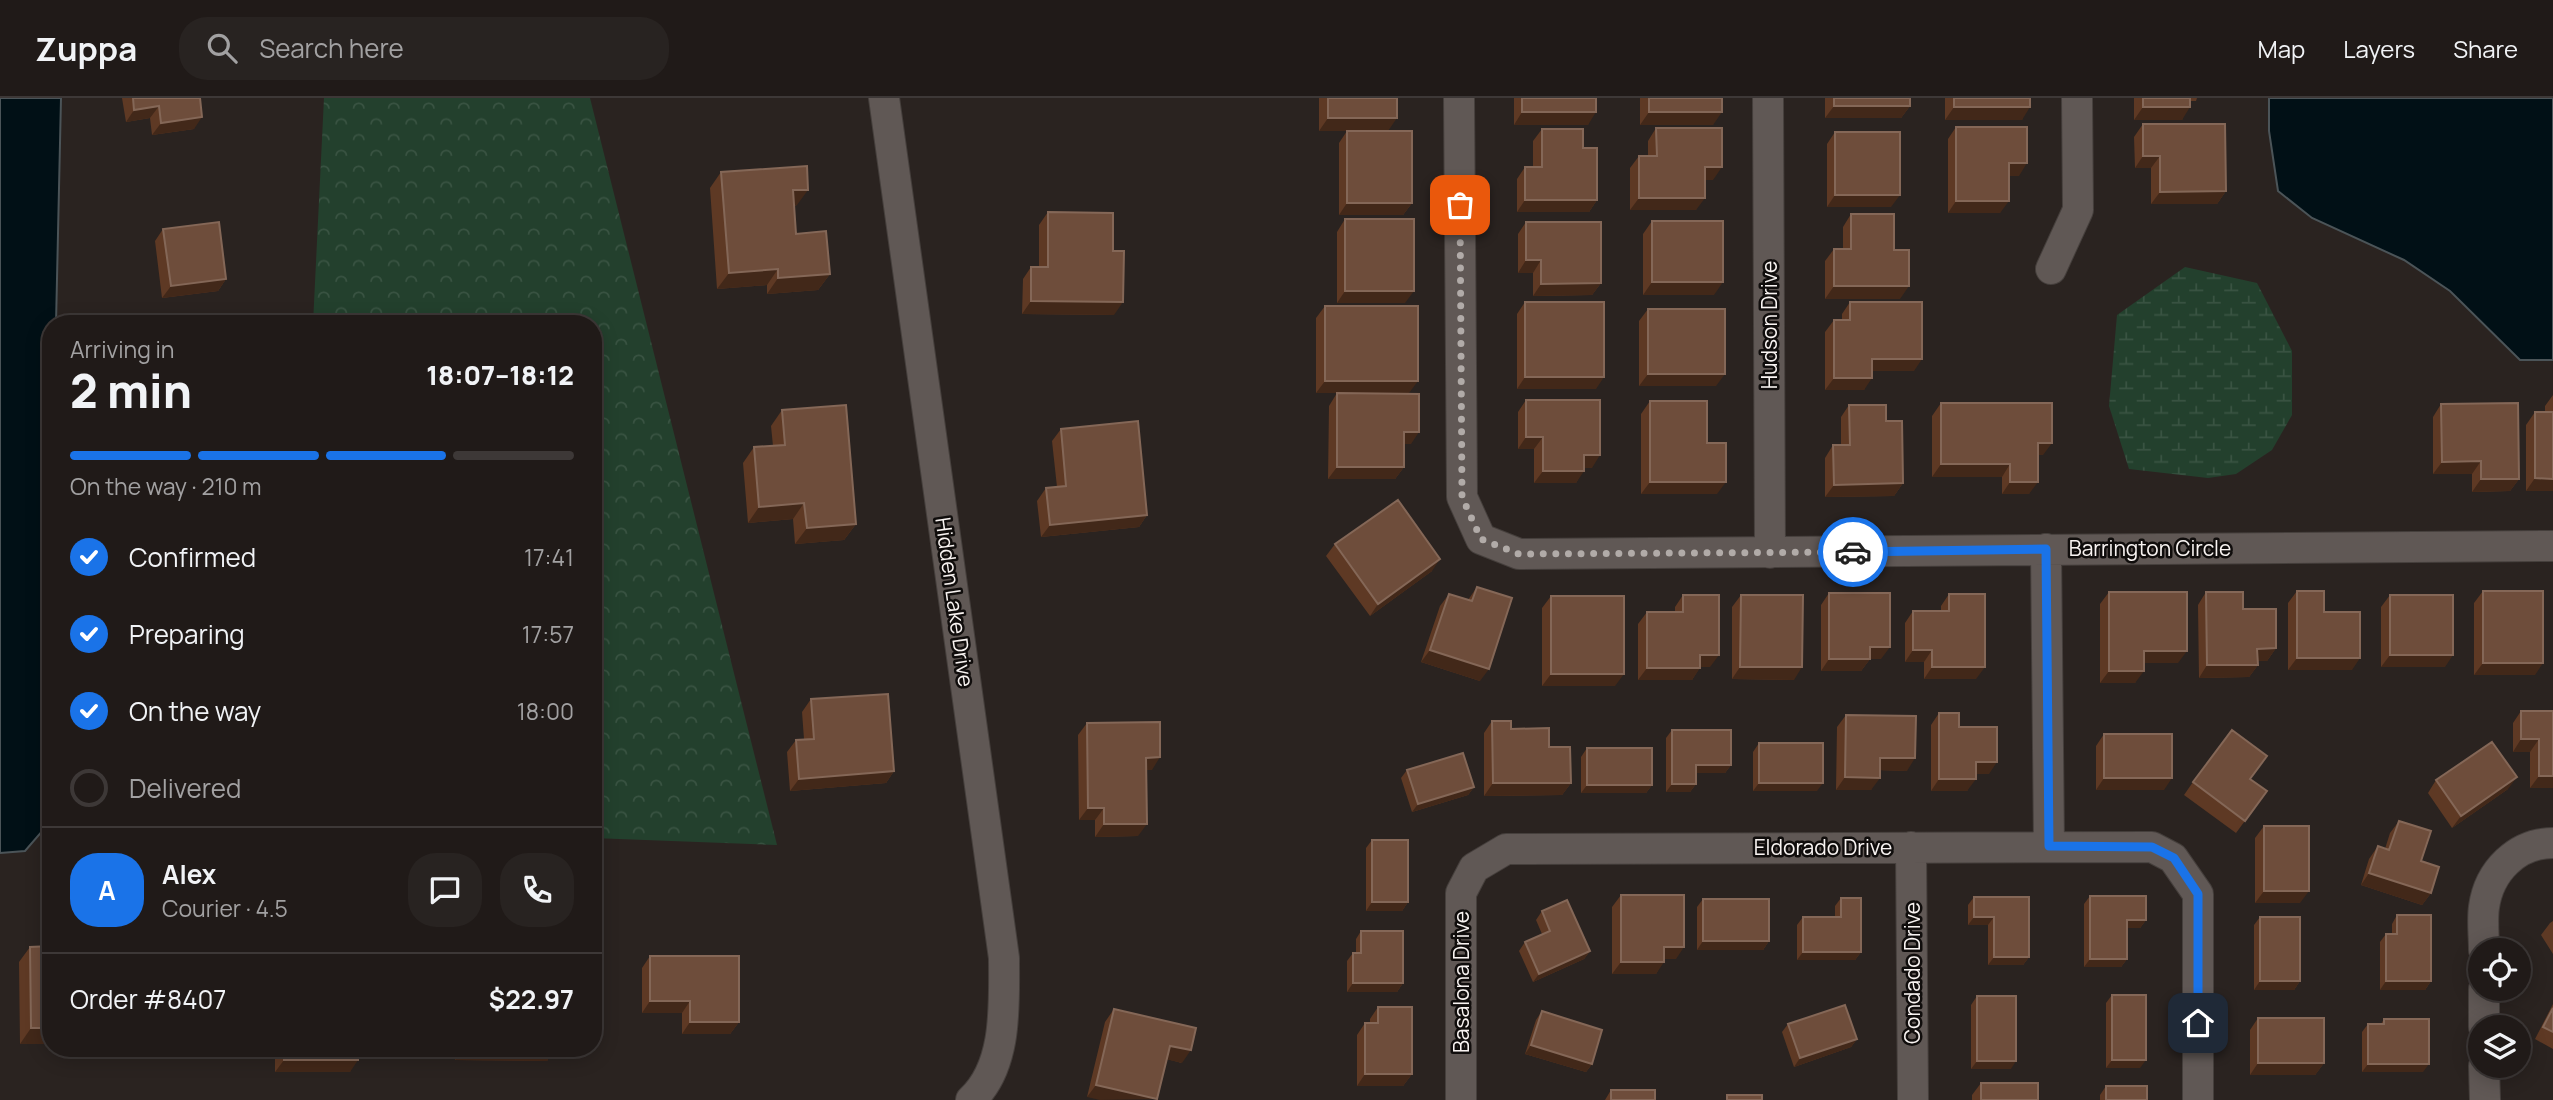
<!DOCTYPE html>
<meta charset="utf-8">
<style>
body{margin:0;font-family:Manrope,sans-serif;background:#282321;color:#f1f3f6;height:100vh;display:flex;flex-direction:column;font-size:26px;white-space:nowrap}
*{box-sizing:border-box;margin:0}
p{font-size:23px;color:#a2a1a2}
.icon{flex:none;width:38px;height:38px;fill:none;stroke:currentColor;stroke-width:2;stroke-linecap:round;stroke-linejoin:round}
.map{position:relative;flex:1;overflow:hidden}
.sheet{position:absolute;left:42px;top:217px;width:560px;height:742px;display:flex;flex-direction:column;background:#201a18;border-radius:28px;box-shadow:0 4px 18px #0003,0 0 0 2px #3d3837}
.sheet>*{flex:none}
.controls{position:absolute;left:2468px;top:840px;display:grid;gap:14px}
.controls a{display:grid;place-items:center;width:63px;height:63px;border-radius:50%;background:#201a18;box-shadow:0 4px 18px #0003,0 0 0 2px #3d3837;font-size:35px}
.pin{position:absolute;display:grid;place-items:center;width:60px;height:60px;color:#fff;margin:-30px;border-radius:14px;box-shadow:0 4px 10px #0006}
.courier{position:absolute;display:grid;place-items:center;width:70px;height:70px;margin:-35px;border:5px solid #1a73e8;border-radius:50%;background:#fff;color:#222;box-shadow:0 2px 9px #0007}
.overview em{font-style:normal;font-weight:800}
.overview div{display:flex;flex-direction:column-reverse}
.overview{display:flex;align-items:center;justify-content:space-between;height:119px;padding:0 28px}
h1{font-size:46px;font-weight:800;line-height:52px}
.bar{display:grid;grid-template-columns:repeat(4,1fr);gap:10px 7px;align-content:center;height:84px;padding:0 28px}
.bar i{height:9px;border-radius:5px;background:#3d3837}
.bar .current{background:#1a73e8}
.bar p{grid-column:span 4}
.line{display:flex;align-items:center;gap:18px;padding:0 28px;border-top:2px solid #3d3837}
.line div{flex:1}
.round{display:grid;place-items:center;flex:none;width:74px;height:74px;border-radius:28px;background:#282321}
ol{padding:0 28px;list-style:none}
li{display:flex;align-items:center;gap:21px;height:77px}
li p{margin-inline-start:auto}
li .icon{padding:7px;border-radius:50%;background:#1a73e8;color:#fff;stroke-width:4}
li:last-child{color:#a2a1a2}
li i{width:38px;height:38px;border:4px solid #3d3837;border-radius:50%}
header{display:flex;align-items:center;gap:42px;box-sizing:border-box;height:98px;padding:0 35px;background:#201a18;border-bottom:2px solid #3d3837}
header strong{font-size:33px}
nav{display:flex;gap:38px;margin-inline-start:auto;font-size:24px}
.search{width:490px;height:63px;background:#282321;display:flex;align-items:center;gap:18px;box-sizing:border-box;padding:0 24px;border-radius:28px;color:#a2a1a2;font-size:26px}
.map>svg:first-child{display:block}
</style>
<header>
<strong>Zuppa</strong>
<div class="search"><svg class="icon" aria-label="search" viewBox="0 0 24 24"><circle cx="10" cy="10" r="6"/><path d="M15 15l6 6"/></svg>Search here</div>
<nav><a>Map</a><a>Layers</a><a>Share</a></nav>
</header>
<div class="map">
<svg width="2553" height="1002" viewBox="0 0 2553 1002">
<defs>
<pattern id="forest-crowns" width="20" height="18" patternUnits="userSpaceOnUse" patternTransform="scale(1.75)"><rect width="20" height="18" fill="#23402d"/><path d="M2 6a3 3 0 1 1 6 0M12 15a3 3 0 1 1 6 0" fill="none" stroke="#395342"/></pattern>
<pattern id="wetland-marsh" width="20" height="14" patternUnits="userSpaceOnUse" patternTransform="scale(1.75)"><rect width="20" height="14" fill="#23402d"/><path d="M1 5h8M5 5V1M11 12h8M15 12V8" fill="none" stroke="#395342"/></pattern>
</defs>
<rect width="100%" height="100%" fill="#2a2320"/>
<path fill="url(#forest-crowns)" d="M324,0H590L777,747L593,740V226H313Z"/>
<path fill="url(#wetland-marsh)" d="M2185,169L2257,185L2292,253V317L2272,352L2236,376L2208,380L2129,371L2109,308L2117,217Z"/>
<path fill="#011016" stroke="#4b5458" stroke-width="2" d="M0,0H61L56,226H51V723L25,753L0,755Z
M2269,0H2553V262H2520L2450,193L2404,162L2312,120L2278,93L2269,33Z"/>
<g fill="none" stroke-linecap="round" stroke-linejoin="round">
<g stroke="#453f3c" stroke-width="32">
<path id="street" d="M884,0L1004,860C1004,906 1008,968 971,1002
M1459,0L1462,399L1481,441L1519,456L2553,448
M1768,0L1770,455
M2051,171L2078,112L2077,0
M2046,451L2049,748
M1911,749L1913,1002
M2484,852C2484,838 2482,822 2484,809C2489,773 2517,745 2553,745
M2484,891V929
M2484,968L2485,1002
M1461,1002V795L1474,770L1506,751L2152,749L2173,760L2198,796V1002"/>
</g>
<use href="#street" stroke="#605855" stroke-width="30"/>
</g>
<path fill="#5e3924" d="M122,0H200L194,31L152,37L150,20L126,24Z
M1319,0H1397L1388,33H1319Z
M1514,0H1596L1588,27H1514Z
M1640,0H1722L1713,27H1640Z
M1825,0H1910V8L1901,20H1825Z
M1945,0H2030L2022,22H1945Z
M2134,0H2197L2196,3H2190L2182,22H2134Z
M2143,26L2226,93L2217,106H2151V70H2135L2134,39Z
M1956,29L2019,78H2009L2000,115H1948V41Z
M1656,30L1713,82H1705L1696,112H1630V70L1639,58H1648V43Z
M1542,31L1597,102L1589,114H1517V81L1525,69H1533V43Z
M1347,33L1412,105L1403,117H1339V45Z
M1835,34L1891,109H1827V46Z
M721,74L797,107L794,108L796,136L830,176L818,192L767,196V187L717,191L710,90Z
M1048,114L1113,153L1114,217L1022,216L1023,181L1031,169H1039V127Z
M1851,116L1894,152L1900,201H1825V163L1834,151H1843V129Z
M1345,121L1405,205H1337V134Z
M1652,123L1714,197H1643V136Z
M1526,124L1601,185L1592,197L1533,198V175H1518V136Z
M163,131L226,181L218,193L162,200L155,143Z
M1525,204L1596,291H1517V216Z
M1850,204L1914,273H1872L1864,292H1825V234L1834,222H1842V216Z
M1325,208L1409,295H1316V220Z
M1648,211L1716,288H1639V223Z
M1337,295L1411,346H1404V369L1395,381H1328L1329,308Z
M2553,297V393H2526V327L2535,314H2545V308Z
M1526,302L1592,370H1584L1576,385H1534V351H1518V314Z
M1650,303L1717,396H1641V316Z
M1941,305L2043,357H2038L2029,396H2002V379H1932V318Z
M2441,306L2519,381L2510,393L2472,394V376H2433V319Z
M1849,307L1886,323L1903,385L1894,398L1825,399V360L1833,347H1841V319Z
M782,312L856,426L844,442L795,446L793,421L748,425L743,365L754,349L773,348L771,328Z
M1061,331L1147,417L1139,429L1041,439L1037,403L1046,390L1057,389L1052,343Z
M1335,446L1432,473L1370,518L1326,458Z
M1477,489L1480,583L1421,564L1440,508L1449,496L1468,502Z
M2297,493L2324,514L2352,572H2288V505Z
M2483,493L2535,577H2474V505Z
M2109,494L2178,565H2144L2135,585H2100V506Z
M2206,494L2243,511L2276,550L2267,563H2258V567L2249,579L2199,580L2198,507Z
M1829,495L1881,561H1870L1861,573H1821V507Z
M1949,496L1976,581H1924V564H1905V525L1913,513H1941V508Z
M1683,497L1710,569H1700L1692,582H1638V526L1647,514H1675V509Z
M1741,497L1794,582L1732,581V509Z
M2390,497L2445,569H2381V509Z
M1551,498L1615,588H1542V510Z
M811,601L894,673L886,685L790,693L787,654L796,642L804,641L802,614Z
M2521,613H2553V690H2530V654H2513V625Z
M1939,615L1959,629L1989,676H1976L1967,693H1931V627Z
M1846,617L1907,673L1880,672L1871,692H1836L1837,629Z
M1492,623L1511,631L1549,649L1571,685L1562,697L1484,698V635Z
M1087,625L1152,672H1146L1138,738L1095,739V722H1079L1078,637Z
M1672,632L1731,667L1725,675H1696V686L1690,694H1666V640Z
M2104,636L2164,692H2096V648Z
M1759,645L1817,693H1753V654Z
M1587,650L1652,687L1646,695H1581V659Z
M1407,672L1474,689L1468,697L1412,714L1401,680Z
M2436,682L2508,691L2452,730L2428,695Z
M2193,684L2267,693L2236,735L2184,697Z
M2399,723L2421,763L2431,795L2422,807L2361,787L2369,761L2378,748L2385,751L2390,735Z
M2264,728L2300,805H2255V740Z
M1372,742L1408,804L1402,813H1366V750Z
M1621,797L1676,861H1664L1656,876H1612V809Z
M2090,798L2146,822L2140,830H2127V861L2121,869H2084V806Z
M1974,799H2029V859L2023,867H1988V827H1968V807Z
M1841,800L1861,854L1855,862H1797V827L1803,819H1835V808Z
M1703,801L1769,843L1763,852H1697V809Z
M1542,813L1590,853L1584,861L1533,884L1519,853L1525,844L1542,836L1536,822Z
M2397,817L2431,883L2425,892H2380V844L2386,836H2392V826Z
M2260,819L2300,883L2294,892H2254V827Z
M2553,823V856L2541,837L2550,825Z
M1361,833L1403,885L1397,894H1347V863L1353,855H1356V841Z
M30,849L51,946H20L19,864Z
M650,858L739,924L730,936H682V915H642V870Z
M2112,897L2140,970H2106V905Z
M1977,898L2011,971H1971V907Z
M2553,906V951L2535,941Z
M1378,909L1412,976L1403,988H1357V937L1365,925H1370V921Z
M1114,911L1182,965L1167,961L1087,999L1105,924Z
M1542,913L1592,966L1586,974L1525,956L1536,922Z
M2258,920L2324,965L2315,977H2250V932Z
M2384,921L2423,974H2362V934L2368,926H2381Z
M1788,926L1857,941L1851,949L1794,969L1782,934Z
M275,950H358L350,974H275Z
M455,950H555L547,963L455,962Z
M1981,985L2038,1002H1972V997Z
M2106,988L2147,1002H2100V997Z
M1611,992L1655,1002H1605Z"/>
<path fill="#422819" d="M159,8L150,20L126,24L134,12Z
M1834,8H1910L1901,20H1825Z
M1954,9H2030L2022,22H1945Z
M2143,9H2190L2182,22H2134Z
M1522,14H1596L1588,27H1514Z
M1649,14H1722L1713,27H1640Z
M202,19L194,31L152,37L161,25Z
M1328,20H1397L1388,33H1319Z
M2143,58H2160L2151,70H2135Z
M2009,65H2027L2019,78H2000Z
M1705,69H1722L1713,82H1696Z
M793,92H808L797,107L782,108Z
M2226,93L2217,106H2151L2160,94Z
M1835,97H1900L1891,109H1827Z
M1639,100H1705L1696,112H1630Z
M1525,102H1597L1589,114H1517Z
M1956,103H2009L2000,115H1948Z
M1347,105H1412L1403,117H1339Z
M1526,162H1541L1533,175H1518Z
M778,171L767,187L717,191L729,175Z
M830,176L818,192L767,196L778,180Z
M226,181L218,193L162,200L171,188Z
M1652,184H1723L1714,197H1643Z
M1601,185L1592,197L1533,198L1541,186Z
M1834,188H1909L1900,201H1825Z
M1345,193H1414L1405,205H1337Z
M1031,203L1123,204L1114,217L1022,216Z
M1872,261H1922L1914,273H1864Z
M1648,276H1725L1716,288H1639Z
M1525,279H1604L1596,291H1517Z
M1834,280H1872L1864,292H1825Z
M1325,283H1418L1409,295H1316Z
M1404,334H1419L1411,346H1395Z
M1526,339H1543L1534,351H1518Z
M2038,345H2052L2043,357H2029Z
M1584,357H1600L1592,370H1576Z
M2481,363L2472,376H2433L2442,364Z
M1941,366H2010L2002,379H1932Z
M1337,369H1404L1395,381H1328Z
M1543,373H1584L1576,385H1534Z
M2535,380L2553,381V393H2526Z
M2481,381H2519L2510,393L2472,394Z
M1650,384H1726L1717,396H1641Z
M2010,384H2038L2029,396H2002Z
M1903,385L1894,398L1825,399L1834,387Z
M804,405L793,421L748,425L759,409Z
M1147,417L1139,429L1041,439L1050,427Z
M856,426L844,442L795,446L807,430Z
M1440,461L1432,473L1370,518L1378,506Z
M1870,549H1890L1881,561H1870L1861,573H1821L1829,561Z
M2276,550L2267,563H2249L2257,551Z
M1430,552L1489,571L1480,583L1421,564Z
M1913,552H1932L1924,564H1905Z
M2144,553H2187L2178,565H2135Z
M1700,557H1719L1710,569H1692Z
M2390,557H2453L2445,569H2381Z
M2297,560H2360L2352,572H2288Z
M2483,565H2543L2535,577H2474Z
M2207,567H2258L2249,579L2199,580Z
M1740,569H1802L1794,582L1732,581Z
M1932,569H1985L1976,581H1924Z
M1647,570H1700L1692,582H1638Z
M2109,573H2144L2135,585H2100Z
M1551,576H1624L1615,588H1542Z
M2521,641H2539L2530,654H2513Z
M1160,659L1152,672H1137L1146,660Z
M1880,660H1915L1907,673L1871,672Z
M1976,664H1997L1989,676H1967Z
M1696,667H1731L1725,675H1690Z
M894,673L886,685L790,693L799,681Z
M2539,678H2553V690H2530Z
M1845,679L1880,680L1871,692H1836Z
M2517,679L2508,691L2452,730L2461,718Z
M2104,680H2172L2164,692H2096Z
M1939,681H1976L1967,693H1931Z
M1493,685H1571L1562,697L1484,698Z
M1759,685H1823L1817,693H1753Z
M1672,686H1696L1690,694H1666Z
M1587,687H1652L1646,695H1581Z
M1474,689L1468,697L1412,714L1418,706Z
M1088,710H1104L1095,722H1079Z
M1104,726H1147L1138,738L1095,739Z
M2369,775L2431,795L2422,807L2361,787Z
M2264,793H2309L2300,805H2255Z
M1372,804H1408L1402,813H1366Z
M1974,819H1994L1988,827H1968Z
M2127,822H2146L2140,830H2121Z
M1703,843H1769L1763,852H1697Z
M1664,849H1684L1676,861H1656Z
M1590,853L1584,861L1533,884L1539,876Z
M1803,854H1861L1855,862H1797Z
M1994,859H2029L2023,867H1988Z
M2090,861H2127L2121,869H2084Z
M1621,864H1664L1656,876H1612Z
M2260,883H2300L2294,892H2254Z
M2386,883H2431L2425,892H2380Z
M1353,885H1403L1397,894H1347Z
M650,903H690L682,915H642Z
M690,924H739L730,936H682Z
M31,930H51V946H20Z
M1857,941L1851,949L1794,969L1800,960Z
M1531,947L1592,966L1586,974L1525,956Z
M1170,948L1191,952L1182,965L1161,960Z
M463,950H523L555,951L547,963L455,962Z
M284,962H358L350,974H275Z
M2112,962H2146L2140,970H2106Z
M1977,963H2016L2011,971H1971Z
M2258,965H2324L2315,977H2250Z
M2368,966H2429L2423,974H2362Z
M1365,976H1412L1403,988H1357Z
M1096,987L1157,1001L1100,1002L1087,999Z"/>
<path fill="#6e4d3b" stroke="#846757" stroke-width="2" d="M133,0H200L202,19L161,25L159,8L134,12Z
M1328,0H1397V20H1328Z
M1522,0H1596V14H1522Z
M1649,0H1722V14H1649Z
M1834,0H1910V8H1834Z
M1954,0H2030V9H1954Z
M2143,0H2190V9H2143Z
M2143,26H2225L2226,93L2160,94V58H2143Z
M1956,29H2027V65H2009V103H1956Z
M1656,30H1722V69H1705V100H1639V58H1657Z
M1542,31H1583V50H1597V102H1525V69H1542Z
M1347,33H1412V105H1347Z
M1835,34H1900V97H1835Z
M807,68L808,92H793L796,136L826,133L830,176L778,180V171L729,175L721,74Z
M1048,114L1113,115V153H1124L1123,204L1031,203V169H1048Z
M1851,116H1894V152H1909V188H1834V151H1851Z
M1345,121H1414V193H1345Z
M1652,123H1723V184H1652Z
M219,124L226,181L171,188L163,131Z
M1526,124H1601V185L1541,186V162H1526Z
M1525,204H1604V279H1525Z
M1850,204H1922V261H1872V280H1834V222H1850Z
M1325,208H1418V283H1325Z
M1648,211H1725V276H1648Z
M1337,295L1419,296V334H1404V369H1337Z
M1526,302H1600V357H1584V373H1543V339H1526Z
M1650,303H1707V345H1726V384H1650Z
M1941,305H2052V345H2038V384H2010V366H1941Z
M2518,305L2519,381H2481V363L2442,364L2441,306Z
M846,307L856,426L807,430L804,405L759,409L754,349L785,347L782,312Z
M1849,307H1886V323H1902L1903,385L1834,387L1833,347H1850Z
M2535,314H2553V381L2535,380Z
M1138,323L1147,417L1050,427L1046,390L1066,388L1061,331Z
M1398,402L1440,461L1378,506L1335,446Z
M1477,489L1512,500L1489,571L1430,552L1449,496L1472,503Z
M2297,493H2324V514H2360V560H2297Z
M2483,493H2543V565H2483Z
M2109,494H2187V553H2144V573H2109Z
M2206,494H2243V511H2276V550L2257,551L2258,567H2207Z
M1829,495H1890V549H1870V561H1829Z
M1949,496H1985V569H1932V552H1913V513H1949Z
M1683,497H1719V557H1700V570H1647V514H1683Z
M1741,497H1803L1802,569H1740Z
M2390,497H2453V557H2390Z
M1551,498H1624V576H1551Z
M888,596L894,673L799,681L796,642L814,641L811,601Z
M2521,613H2553V678H2539V641H2521Z
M1939,615H1959V629H1997V664H1976V681H1939Z
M1846,617L1916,618L1915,660H1880V680L1845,679Z
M1492,623H1511V631L1549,630V649H1570L1571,685H1493Z
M1160,624V659L1146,660L1147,726H1104V710H1088L1087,625Z
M1672,632H1731V667H1696V686H1672Z
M2232,632L2267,658L2250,681L2267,693L2245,723L2193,684Z
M2104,636H2172V680H2104Z
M2492,644L2517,679L2461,718L2436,682Z
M1759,645H1823V685H1759Z
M1587,650H1652V687H1587Z
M1463,655L1474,689L1418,706L1407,672Z
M2399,723L2431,733L2421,763L2439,769L2431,795L2369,775L2378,748L2389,752Z
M2264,728H2309V793H2264Z
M1372,742H1408V804H1372Z
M1621,797H1684V849H1664V864H1621Z
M2090,798H2146V822H2127V861H2090Z
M1974,799H2029V859H1994V819H1974Z
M1841,800H1861V854H1803V819H1841Z
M1703,801H1769V843H1703Z
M1567,802L1590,853L1539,876L1525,844L1550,833L1542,813Z
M2397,817H2431V883H2386V836H2397Z
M2260,819H2300V883H2260Z
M1361,833H1403V885H1353V855H1361Z
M51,848V930H31L30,849Z
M650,858H739V924H690V903H650Z
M2112,897H2146V962H2112Z
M1977,898H2016V963H1977Z
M1845,907L1857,941L1800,960L1788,926Z
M1378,909H1412V976H1365V925H1378Z
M2553,910V934L2543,929Z
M1114,911L1196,930L1191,952L1170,948L1157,1001L1096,987Z
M1542,913L1602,932L1592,966L1531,947Z
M2258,920H2324V965H2258Z
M2384,921H2429V966H2368V926H2384Z
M284,950H358V962H284Z
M1981,985H2038V1002H1981Z
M2106,988H2147V1002H2106Z
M1611,992H1655V1002H1611Z
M1727,997H1762V1002H1727Z"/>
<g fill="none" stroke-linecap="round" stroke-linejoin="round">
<path stroke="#b1aba8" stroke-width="7" stroke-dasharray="0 12.6" d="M1460,107L1462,399L1481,441L1519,456L1853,454"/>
<path stroke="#1a73e8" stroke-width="9" d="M1853,454L2046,451L2049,748L2152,749L2174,760L2198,796V925"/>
</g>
<g text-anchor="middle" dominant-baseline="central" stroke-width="5" stroke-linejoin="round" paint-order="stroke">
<g font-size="21" fill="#f9f4f2" stroke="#100d0c">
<text transform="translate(1769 227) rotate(-90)">Hudson Drive</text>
<text x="2150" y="450">Barrington Circle</text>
<text transform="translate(955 504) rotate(82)">Hidden Lake Drive</text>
<text x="1823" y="749">Eldorado Drive</text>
<text transform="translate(1912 875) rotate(-90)">Condado Drive</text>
<text transform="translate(1461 884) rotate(-90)">Basalona Drive</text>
</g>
</g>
</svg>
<div class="controls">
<a><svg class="icon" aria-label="locate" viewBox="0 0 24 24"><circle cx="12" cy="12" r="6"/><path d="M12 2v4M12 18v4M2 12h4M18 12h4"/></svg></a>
<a><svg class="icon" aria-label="layers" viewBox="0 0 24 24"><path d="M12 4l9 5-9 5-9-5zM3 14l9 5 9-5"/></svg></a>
</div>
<div class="pin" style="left:1460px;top:107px;background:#ea580c"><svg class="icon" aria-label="bag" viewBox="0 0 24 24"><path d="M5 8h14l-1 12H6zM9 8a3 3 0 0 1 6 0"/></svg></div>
<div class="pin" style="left:2198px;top:925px;background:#1f2937"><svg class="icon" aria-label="home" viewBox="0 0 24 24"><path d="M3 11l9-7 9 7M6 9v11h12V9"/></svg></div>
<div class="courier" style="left:1853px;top:454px"><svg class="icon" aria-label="car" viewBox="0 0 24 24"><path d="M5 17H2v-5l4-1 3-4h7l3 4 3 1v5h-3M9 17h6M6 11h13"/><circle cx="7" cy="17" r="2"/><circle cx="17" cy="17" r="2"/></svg></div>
<section class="sheet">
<div class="overview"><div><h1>2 min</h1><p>Arriving in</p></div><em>18:07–18:12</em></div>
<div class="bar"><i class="current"></i><i class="current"></i><i class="current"></i><i></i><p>On the way · 210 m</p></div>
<ol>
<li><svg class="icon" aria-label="check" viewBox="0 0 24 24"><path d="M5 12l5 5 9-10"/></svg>Confirmed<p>17:41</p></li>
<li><svg class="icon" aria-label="check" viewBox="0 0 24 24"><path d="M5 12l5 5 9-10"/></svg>Preparing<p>17:57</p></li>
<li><svg class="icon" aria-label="check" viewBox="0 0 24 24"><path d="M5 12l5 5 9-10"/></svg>On the way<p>18:00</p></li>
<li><i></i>Delivered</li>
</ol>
<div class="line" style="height:126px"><b class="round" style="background:#1a73e8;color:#fff">A</b><div><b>Alex</b><p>Courier · 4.5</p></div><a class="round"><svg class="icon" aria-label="chat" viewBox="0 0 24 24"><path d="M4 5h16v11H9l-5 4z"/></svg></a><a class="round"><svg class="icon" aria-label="phone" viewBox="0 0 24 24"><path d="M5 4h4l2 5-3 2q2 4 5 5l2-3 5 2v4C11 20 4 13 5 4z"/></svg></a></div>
<div class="line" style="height:91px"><div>Order #8407</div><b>$22.97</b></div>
</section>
</div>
